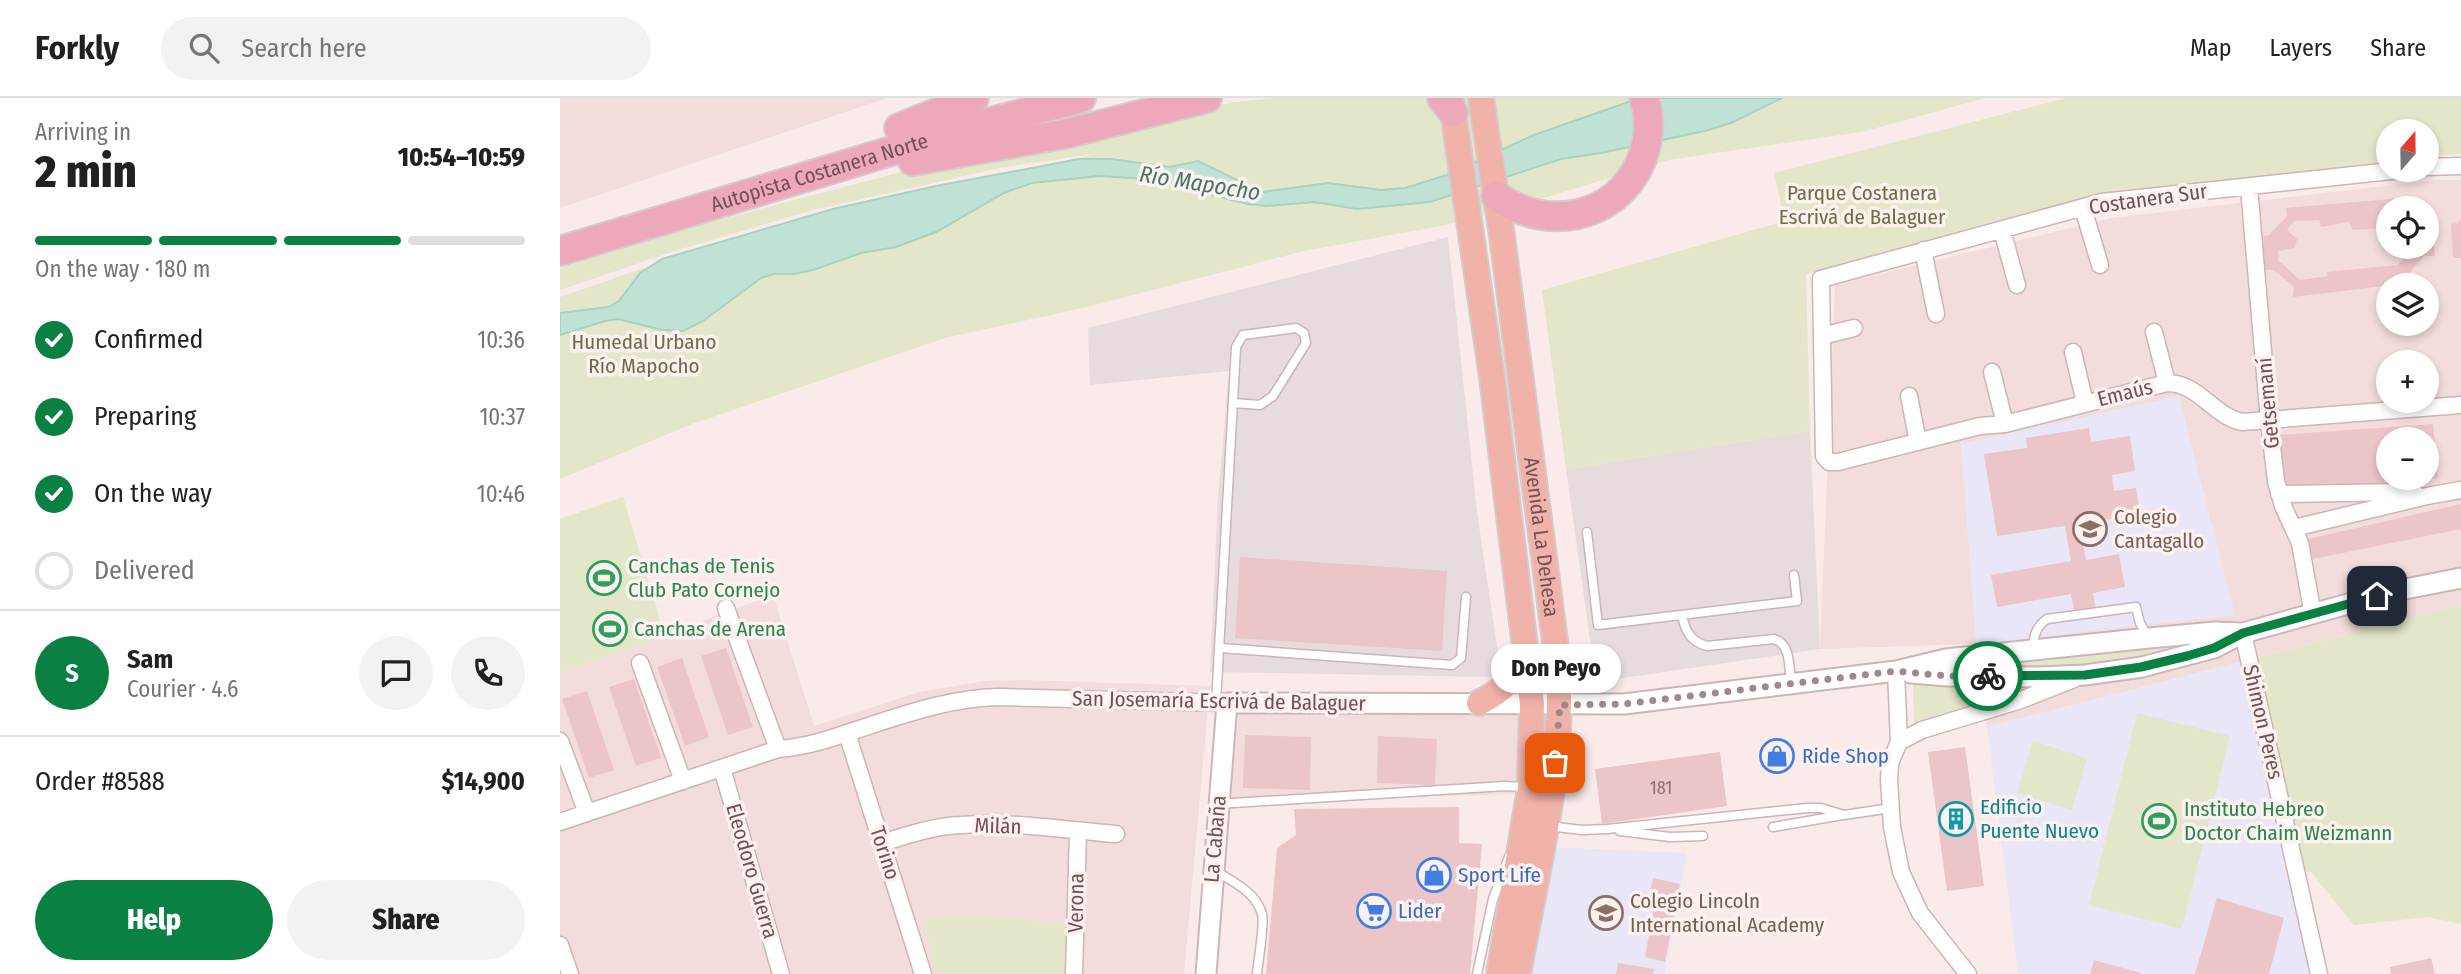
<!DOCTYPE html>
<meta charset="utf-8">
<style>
body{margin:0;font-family:"Fira Sans Condensed",sans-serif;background:#f2f2f2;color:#202124;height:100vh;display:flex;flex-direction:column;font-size:26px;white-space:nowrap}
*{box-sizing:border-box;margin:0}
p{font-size:23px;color:#757577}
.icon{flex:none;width:38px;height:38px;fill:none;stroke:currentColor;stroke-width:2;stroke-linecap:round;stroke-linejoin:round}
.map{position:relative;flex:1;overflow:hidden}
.side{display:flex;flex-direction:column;background:#fff;width:560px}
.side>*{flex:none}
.needle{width:46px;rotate:20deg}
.controls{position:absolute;left:1816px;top:21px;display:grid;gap:14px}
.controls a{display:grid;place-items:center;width:63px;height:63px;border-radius:50%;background:#fff;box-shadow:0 4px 10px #0003;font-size:35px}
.pin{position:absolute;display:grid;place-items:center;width:60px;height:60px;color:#fff;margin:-30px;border-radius:14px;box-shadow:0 4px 10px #0006}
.courier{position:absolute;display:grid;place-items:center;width:70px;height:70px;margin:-35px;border:5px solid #0b8043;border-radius:50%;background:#fff;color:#222;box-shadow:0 2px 9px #0007}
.bubble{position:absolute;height:49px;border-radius:24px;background:#fff;box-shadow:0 4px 10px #0003;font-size:23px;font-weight:800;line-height:49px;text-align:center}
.summary em{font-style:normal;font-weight:800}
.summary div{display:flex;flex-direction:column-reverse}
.summary{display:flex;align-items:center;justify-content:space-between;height:119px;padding:0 35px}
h1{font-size:46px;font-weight:800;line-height:52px}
.bar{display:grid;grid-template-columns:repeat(4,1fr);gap:10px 7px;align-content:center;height:84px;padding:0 35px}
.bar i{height:9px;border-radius:5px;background:#e0e0e0}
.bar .on{background:#0b8043}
.bar p{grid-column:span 4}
.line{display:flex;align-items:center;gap:18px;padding:0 35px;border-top:2px solid #e0e0e0}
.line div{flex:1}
.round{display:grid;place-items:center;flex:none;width:74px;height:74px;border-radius:37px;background:#f2f2f2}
ol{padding:0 35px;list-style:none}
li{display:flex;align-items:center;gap:21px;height:77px}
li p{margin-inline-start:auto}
li .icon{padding:7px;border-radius:50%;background:#0b8043;color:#fff;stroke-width:4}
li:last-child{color:#757577}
li i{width:38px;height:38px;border:4px solid #e0e0e0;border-radius:50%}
.action{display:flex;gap:14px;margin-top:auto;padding:14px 35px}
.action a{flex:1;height:80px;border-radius:42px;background:#0b8043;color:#fff;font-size:28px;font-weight:800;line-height:80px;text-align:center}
.action a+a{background:#f2f2f2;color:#202124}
header{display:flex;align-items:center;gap:42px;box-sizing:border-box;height:98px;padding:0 35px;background:#fff;border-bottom:2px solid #e0e0e0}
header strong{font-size:33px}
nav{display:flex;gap:38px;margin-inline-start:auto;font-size:24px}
.search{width:490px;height:63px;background:#f2f2f2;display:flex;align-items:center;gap:18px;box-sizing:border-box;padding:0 24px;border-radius:38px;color:#757577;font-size:26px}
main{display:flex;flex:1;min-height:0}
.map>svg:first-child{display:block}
</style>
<header>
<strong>Forkly</strong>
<div class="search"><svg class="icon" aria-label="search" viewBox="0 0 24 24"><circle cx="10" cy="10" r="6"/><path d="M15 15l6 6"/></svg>Search here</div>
<nav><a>Map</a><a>Layers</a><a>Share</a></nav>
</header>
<main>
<section class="side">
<div class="summary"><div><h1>2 min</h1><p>Arriving in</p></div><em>10:54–10:59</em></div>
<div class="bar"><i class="on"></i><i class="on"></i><i class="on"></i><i></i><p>On the way · 180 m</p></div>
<ol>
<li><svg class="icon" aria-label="check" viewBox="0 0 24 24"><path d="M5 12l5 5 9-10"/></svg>Confirmed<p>10:36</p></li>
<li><svg class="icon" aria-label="check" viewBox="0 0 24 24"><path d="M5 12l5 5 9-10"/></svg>Preparing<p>10:37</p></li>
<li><svg class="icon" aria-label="check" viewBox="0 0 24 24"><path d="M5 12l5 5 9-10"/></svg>On the way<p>10:46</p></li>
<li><i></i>Delivered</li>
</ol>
<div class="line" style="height:126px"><b class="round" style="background:#0b8043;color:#fff">S</b><div><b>Sam</b><p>Courier · 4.6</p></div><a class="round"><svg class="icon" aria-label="chat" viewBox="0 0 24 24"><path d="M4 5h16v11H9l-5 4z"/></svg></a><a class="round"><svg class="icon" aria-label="phone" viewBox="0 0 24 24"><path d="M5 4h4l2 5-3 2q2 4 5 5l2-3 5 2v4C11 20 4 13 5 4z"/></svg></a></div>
<div class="line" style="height:91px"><div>Order #8588</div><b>$14,900</b></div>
<div class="action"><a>Help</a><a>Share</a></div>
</section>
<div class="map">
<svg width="1901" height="876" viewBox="0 0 1901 876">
<rect width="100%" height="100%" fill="#faebea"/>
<path fill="#f3dddc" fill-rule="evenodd" d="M0,0H327L0,110Z
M1875,82H1901V507L1427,629L1415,546L1260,551L1275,187L1551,120ZM1829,110H1867V149H1829ZM1829,187H1867V226H1829ZM1829,264H1867V303H1829ZM1829,341H1867V380H1829Z
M213,497L254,628L359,594L423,583L466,582L650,588L624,876H0V576Z
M679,611L960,613L958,696L671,703Z"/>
<path fill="#e7dcdd" d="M888,139L917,414L940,568L934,579L650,574L658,400L669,273L530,287L528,230Z
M1250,333L1260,551L1036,584L1006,371Z"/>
<path fill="#e8e6f7" d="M1619,298L1675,517L1416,546L1401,346Z
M1684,563L1752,876H1458L1427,629Z
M988,749L1127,755L1105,876H965Z"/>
<path fill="#e4e6c9" d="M716,0H1425L1302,34L1108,62L958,108L886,127L744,153L523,210L385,240L132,326L0,381V199L127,155L540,55L440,70L253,112L118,152L0,192V170L139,127L341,74L467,52L673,4Z
M1506,0H1901V56L1867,58V33H1829V63L1532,101L1246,176L1250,333L1006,371L982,192L1225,123L1214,75Z
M63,399L105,539L0,576V421Z
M1901,507V826L1867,819L1794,827L1751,774L1730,773L1684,563Z
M1586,549L1588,555C1534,563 1482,574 1428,566Z
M1353,583L1484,587L1354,626Z
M1577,615L1670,638L1622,831L1529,807Z
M1473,643L1527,660L1512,712L1457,695Z
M378,819H442L508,827L505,876H376L363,820Z"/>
<path fill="#c0e2d5" stroke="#a8d2c3" stroke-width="2" d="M1080,0H1222L1171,25L1145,33L1041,55L1001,61L870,104L797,111L754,104L706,108L688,106L636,93L611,84L586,81L539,78L472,85L444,95L376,134L336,149L301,155L253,172L234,176H214L201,180L143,223L123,233L102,232L58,221L45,223L0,237V215L49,209L59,203L80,175L102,161L273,111L376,88L519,61H551L610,69L638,63L702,94L768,85L821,92L845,90L887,77L974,37Z"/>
<path fill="#ecc5c9" d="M1842,100L1847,110H1829V117L1824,119L1822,130L1793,132L1789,124L1761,129L1759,122L1734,123L1727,132L1737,141L1735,150L1718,153V162L1740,182L1768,178L1767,174L1838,167L1853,149H1867V122L1871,121L1875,158H1864L1848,177L1849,185L1733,199L1734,189L1714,172H1705L1703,138L1709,137L1727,118L1726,110Z
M1901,121V160H1893L1891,126L1898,125Z
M1873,326L1878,380L1867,381V341H1829V380H1863V382L1726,393L1718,337Z
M1529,330L1531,344L1570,338L1575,373L1552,377L1554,393L1576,390L1580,416L1519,426L1526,462L1559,456L1565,489L1533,495L1536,513L1515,516L1511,496L1437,509L1431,477L1511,463L1505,428L1437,438L1424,356L1467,350L1466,340Z
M1901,406V431L1753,461L1748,441Z
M680,459L887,473L882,553L675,540Z
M166,550L193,629L168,637L141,558Z
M122,560L149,639L125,648L97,569Z
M74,581L101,660L76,668L49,589Z
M27,593L54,672L29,680L2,601Z
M685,637L751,639L750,692L683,690Z
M818,638L877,641L875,687L817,685Z
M1405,649L1424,788L1387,793L1368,654Z
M1160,654L1167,708L1042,726L1035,671Z
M899,709V745L922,746L910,876H706L717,750L736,737L734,711Z
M1093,780L1120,786L1105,864L1085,859L1094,809L1088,807Z
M1657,800L1724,820L1709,876H1635Z
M1871,860L1875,876H1831L1830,869Z
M1534,862L1581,875V876H1530Z
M1058,865L1094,871L1093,876H1056Z"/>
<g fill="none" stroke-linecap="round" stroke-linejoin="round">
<g stroke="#cdb4b5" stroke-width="11">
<path id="service" d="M1027,434L1038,527L1237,503L1234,477
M1122,517C1125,533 1131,544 1147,548L1214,541C1231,546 1229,569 1231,585
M660,550L892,567L901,560L906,499
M1472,552C1474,539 1475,529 1487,521L1576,509L1580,525L1589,540
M656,605L676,249L683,237L736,230L744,235L746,245L713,298L700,307L673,305
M658,706L945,688L967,689
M988,728L1022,732L1047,731L1247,710H1261L1284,717L1331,710
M1213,729L1283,717
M1060,733L1110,739L1143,738
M654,772C672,783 696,794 702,816C705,826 698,863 697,876
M917,876L933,801L949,759"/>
</g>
<g stroke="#cdb4b5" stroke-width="19">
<path id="minor" d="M1867,69L1901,68
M1840,72L1542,104L1261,181L1264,358L1269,364H1278L1420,328L1445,326L1607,285C1639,285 1653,318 1682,324L1901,307
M1689,89L1709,323L1716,383L1723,408L1740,445L1753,517
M1523,110L1540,167
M1442,132L1457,187
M1363,152L1376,216
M1594,234L1607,285
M1262,238L1294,230
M1513,254L1525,305
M1432,274L1445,326
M1349,298L1358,344
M1719,396L1842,394L1856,396
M1734,430L1867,398L1901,392
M166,510L218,651
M1683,535L1759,876
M80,565L123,683
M1336,573L1339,644L1330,665L1329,682L1332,729L1341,774L1360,815L1408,876
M287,635L363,876
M0,643L27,715
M1339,644L1362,632L1461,602L1514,581
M162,670L221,876
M0,724L218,651C246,649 270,641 296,632C343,617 389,600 438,599L667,605
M322,745C348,737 374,728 401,727C452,723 505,732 556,736
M0,847L10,876
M514,876L518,733"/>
</g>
<g stroke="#cdb4b5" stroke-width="23">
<path id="tertiary" d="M1351,575L1387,578L1478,579L1525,577L1582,569L1654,550L1683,535L1835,493L1901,480
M646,876L667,605L1064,606L1336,573L1386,561L1589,540L1655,534L1683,535"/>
</g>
<g stroke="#d5cacc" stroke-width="28">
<g id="primary">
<path d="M891,0L932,279L972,606L970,690L939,876"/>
<path id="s1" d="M921,0L942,138L998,566C1005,668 976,776 958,876"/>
<path d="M919,605C942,593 958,580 965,555"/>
</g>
</g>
<g stroke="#d5cacc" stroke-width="32">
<g id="motorway">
<path d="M882,0L893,14"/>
<path d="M339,30L414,0"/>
<path d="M353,63L509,35L647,0"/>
<path d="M936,98C986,134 1056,122 1081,63C1089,43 1091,21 1084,0"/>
<path id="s2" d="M0,153L401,32L521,0"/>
</g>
</g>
<use href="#service" stroke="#fff" stroke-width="8"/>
<use href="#minor" stroke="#fff" stroke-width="16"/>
<use href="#tertiary" stroke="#fff" stroke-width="19"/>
<use href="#primary" stroke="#f1b2aa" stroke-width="24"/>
<use href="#motorway" stroke="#eda8ba" stroke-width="28"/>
</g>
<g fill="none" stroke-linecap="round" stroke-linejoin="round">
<path stroke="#a28689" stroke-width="7" stroke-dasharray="0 12.6" d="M995,665L1000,607L1064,606L1336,573L1387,578H1428"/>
<path stroke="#0b8043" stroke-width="9" d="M1428,578L1525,577L1581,569L1627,558L1654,550L1683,535L1817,498"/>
</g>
<defs>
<g id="school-ring" transform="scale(1.75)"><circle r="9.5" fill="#fdf1f0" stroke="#8d6e63" stroke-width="1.5"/><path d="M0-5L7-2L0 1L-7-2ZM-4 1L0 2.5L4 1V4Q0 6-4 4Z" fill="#8d6e63"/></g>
<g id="stadium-ring" transform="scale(1.75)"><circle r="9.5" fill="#fdf1f0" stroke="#2e9e5b" stroke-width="1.5"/><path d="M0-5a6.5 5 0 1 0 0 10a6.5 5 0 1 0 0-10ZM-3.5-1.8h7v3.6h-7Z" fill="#2e9e5b"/></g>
<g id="shop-ring" transform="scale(1.75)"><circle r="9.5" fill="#fdf1f0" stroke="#3f7fe0" stroke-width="1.5"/><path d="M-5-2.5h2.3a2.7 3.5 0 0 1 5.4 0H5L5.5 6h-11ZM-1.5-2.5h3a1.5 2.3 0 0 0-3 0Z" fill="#3f7fe0"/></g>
<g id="building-ring" transform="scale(1.75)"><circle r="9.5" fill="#fdf1f0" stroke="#0f9aa8" stroke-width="1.5"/><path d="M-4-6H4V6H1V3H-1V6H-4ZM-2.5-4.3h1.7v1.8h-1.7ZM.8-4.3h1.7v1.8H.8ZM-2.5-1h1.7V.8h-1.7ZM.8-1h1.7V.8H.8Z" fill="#0f9aa8"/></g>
<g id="supermarket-ring" transform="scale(1.75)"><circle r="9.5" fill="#fdf1f0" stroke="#3f7fe0" stroke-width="1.5"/><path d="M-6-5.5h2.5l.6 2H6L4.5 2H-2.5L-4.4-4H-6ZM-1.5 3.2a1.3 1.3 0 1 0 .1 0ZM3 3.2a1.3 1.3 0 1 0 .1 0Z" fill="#3f7fe0"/></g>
</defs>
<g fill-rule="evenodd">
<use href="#school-ring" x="1530" y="431"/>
<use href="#stadium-ring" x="44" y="480"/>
<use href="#stadium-ring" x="50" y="531"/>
<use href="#shop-ring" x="1217" y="658"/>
<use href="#building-ring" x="1396" y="721"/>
<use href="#stadium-ring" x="1599" y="723"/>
<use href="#shop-ring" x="874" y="777"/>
<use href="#supermarket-ring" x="814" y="813"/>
<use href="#school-ring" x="1046" y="815"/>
</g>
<g text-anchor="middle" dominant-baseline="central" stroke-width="7" stroke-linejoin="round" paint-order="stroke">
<g font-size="18" fill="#906d72">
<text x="1101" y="690">181</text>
</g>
<g font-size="21" fill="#725055" stroke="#fdf1f0">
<text stroke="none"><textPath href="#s2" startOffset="271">Autopista Costanera Norte</textPath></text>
<text transform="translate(1588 101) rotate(-8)">Costanera Sur</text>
<text transform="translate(1565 295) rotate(-14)">Emaús</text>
<text transform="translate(1708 305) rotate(-95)">Getsemaní</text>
<text stroke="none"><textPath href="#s1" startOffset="443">Avenida La Dehesa</textPath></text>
<text transform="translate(659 603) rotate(1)">San Josemaría Escrivá de Balaguer</text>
<text transform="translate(1703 624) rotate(77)">Shimon Peres</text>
<text transform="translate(438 728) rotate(2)">Milán</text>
<text transform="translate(655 741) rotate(-85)">La Cabaña</text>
<text transform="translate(325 755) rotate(72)">Torino</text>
<text transform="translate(192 773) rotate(74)">Eleodoro Guerra</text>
<text transform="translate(516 805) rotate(-89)">Verona</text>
</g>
<g font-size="21" fill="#697047" stroke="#fdf1f0">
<text x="1302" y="95">Parque Costanera<tspan x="1302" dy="24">Escrivá de Balaguer</tspan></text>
<text x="84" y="244">Humedal Urbano<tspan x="84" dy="24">Río Mapocho</tspan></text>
</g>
<g font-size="21" fill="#785e54" stroke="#fdf1f0" text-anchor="start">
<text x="1554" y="419">Colegio<tspan x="1554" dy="24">Cantagallo</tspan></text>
<text x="1070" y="803">Colegio Lincoln<tspan x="1070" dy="24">International Academy</tspan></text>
</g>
<g font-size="21" fill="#27864d" stroke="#fdf1f0" text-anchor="start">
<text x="68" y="468">Canchas de Tenis<tspan x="68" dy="24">Club Pato Cornejo</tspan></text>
<text x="74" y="531">Canchas de Arena</text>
<text x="1624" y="711">Instituto Hebreo<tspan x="1624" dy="24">Doctor Chaim Weizmann</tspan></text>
</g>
<g font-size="21" fill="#366cbe" stroke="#fdf1f0" text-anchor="start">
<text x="1242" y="658">Ride Shop</text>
<text x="898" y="777">Sport Life</text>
<text x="838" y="813">Lider</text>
</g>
<g font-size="21" fill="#0d838f" stroke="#fdf1f0" text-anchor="start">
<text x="1420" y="709">Edificio<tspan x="1420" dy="24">Puente Nuevo</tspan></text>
</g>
<g font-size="23" font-style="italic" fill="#467564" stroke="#fdf1f0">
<text transform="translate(640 85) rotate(9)">Río Mapocho</text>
</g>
</g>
</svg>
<div class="controls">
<a><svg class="needle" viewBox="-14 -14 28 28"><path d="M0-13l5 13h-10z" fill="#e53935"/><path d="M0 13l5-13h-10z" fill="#757577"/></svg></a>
<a><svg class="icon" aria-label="locate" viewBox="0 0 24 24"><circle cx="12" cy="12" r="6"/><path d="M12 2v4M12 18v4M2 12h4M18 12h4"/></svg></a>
<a><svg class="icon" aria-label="layers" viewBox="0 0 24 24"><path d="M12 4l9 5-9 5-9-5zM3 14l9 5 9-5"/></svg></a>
<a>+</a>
<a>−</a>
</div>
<div class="pin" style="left:995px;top:665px;background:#ea580c"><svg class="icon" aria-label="bag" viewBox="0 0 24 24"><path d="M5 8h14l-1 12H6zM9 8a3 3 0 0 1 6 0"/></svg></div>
<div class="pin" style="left:1817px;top:498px;background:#1f2937"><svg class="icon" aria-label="home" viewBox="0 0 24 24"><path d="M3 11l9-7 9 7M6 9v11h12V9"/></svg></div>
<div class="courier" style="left:1428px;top:578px"><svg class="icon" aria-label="bike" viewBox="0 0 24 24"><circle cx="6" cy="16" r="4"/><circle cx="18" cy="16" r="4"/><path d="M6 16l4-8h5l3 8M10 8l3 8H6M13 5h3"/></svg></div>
<div class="bubble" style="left:931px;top:546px;width:130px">Don Peyo</div>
</div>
</main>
